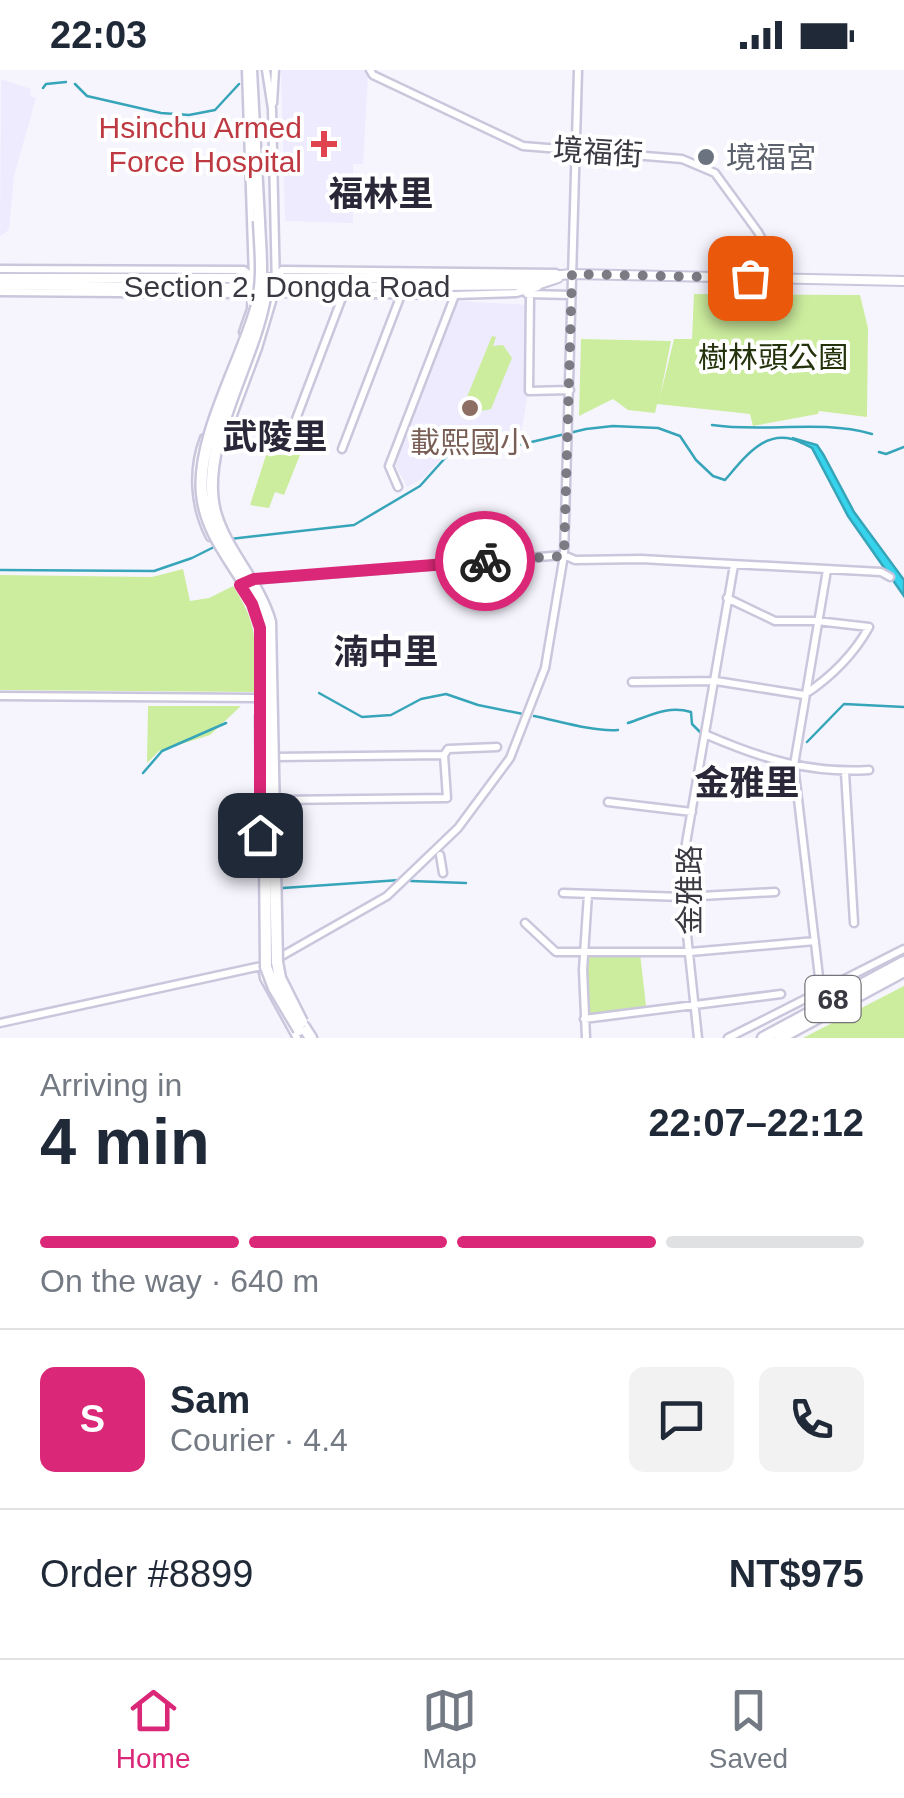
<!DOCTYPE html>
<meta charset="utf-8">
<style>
body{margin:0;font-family:Arial,"Noto Sans TC",sans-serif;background:#f2f2f3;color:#1f2937;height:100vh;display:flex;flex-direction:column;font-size:38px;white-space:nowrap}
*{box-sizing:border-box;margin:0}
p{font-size:32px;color:#747a83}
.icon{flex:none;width:55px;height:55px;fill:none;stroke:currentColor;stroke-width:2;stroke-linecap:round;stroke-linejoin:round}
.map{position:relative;height:968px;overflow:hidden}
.details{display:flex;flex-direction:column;background:#fff;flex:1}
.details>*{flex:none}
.pin{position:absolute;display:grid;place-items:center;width:85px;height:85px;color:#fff;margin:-42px;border-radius:20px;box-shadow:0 5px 15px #0006}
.courier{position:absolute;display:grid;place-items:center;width:100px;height:100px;margin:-50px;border:8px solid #db2777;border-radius:50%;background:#fff;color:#222;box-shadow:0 2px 12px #0007}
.head em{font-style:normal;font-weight:800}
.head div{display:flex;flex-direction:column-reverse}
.head{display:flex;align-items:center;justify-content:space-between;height:170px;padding:0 40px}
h1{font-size:65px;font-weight:800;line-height:75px}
.bar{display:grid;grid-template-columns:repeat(4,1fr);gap:15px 10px;align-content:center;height:120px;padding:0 40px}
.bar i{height:12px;border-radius:8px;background:#e0e1e3}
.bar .on{background:#db2777}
.bar p{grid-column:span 4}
.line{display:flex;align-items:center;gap:25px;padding:0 40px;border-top:2px solid #e0e1e3}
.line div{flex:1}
.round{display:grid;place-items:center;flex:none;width:105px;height:105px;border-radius:15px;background:#f2f2f3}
.status{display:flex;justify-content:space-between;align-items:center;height:70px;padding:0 50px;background:#fff;direction:ltr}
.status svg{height:28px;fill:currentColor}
.menu{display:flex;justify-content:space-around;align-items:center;height:140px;border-top:2px solid #e0e1e3;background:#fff;font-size:28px;color:#747a83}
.menu a{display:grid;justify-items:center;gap:5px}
.menu .on{color:#db2777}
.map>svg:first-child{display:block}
</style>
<div class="status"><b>22:03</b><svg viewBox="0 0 49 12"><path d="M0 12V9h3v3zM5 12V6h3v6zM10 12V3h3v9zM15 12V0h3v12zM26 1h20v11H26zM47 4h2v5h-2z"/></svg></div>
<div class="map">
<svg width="904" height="968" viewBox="0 0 904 968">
<rect width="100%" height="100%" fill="#f6f5fe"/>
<path fill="#edebfd" d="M281,0H365L368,5L363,94H353V153L285,151Z
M1,9L31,19L30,26L36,28L14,106L9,160L0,166Z
M458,231L528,235V323L520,370L460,367L424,408L407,417L395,394Z"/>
<path fill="#cded9e" d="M694,224L860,225L868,258L867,347L819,341L818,344L753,356L750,344L657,334L655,343L628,340L613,329L579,346L581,269L671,271L660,327L674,269H692Z
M492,266L496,267L493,276L503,275L512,288L491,339L476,342L469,334L466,340L462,339Z
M266,385H300L284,425L275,422L269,438L250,435Z
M183,499L190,531L209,528L233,516C260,557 255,575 255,622L0,620V505L152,507Z
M148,636H241L210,665L159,681L147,693Z
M587,883H640L646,936L587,945Z
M904,916V968H803Z"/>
<path fill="#36d4ec" stroke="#37a5b9" stroke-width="2.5" d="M792,368L817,375L823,384L854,442L904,510V526L848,446L812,378Z"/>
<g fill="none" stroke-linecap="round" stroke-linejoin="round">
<path stroke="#37a5b9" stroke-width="2.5" d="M75,14L87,26L161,43L189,45L215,40L239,14
M43,18L46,14L66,12
M712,355C765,363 819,349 872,364
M879,382L886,384L904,377
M230,469L354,455L420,416L446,387L473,373L519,375L586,359L613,356L658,358L680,366L696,390L713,406L725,410C745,387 767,355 802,373
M0,500L154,501L192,488L218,475
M319,623L362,647L391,645L421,629L446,624L478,635L523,644
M534,646C559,651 594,662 618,660
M628,653C650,646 667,635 691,642L692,654L701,663
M807,672L844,634L904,637
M143,703L162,681L226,653
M411,811L466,813
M283,818L400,810"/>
<g stroke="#cac7dd" stroke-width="11">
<path id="minor" d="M370,0L373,5L523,76L682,89L715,103L758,162L783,208
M273,33L275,0
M0,199L244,200L252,207
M277,207L282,200L556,203
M276,218L282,223L455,225L516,223L538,217
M0,222L242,224L250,219
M527,224L571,225
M530,225L529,321L570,320
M243,262L251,239L253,208L246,0
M204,368C192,400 194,436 210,467
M224,369L258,278L276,218L272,39L266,0
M285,378L343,225
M342,379L401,225
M398,417L389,396L455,225
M251,510L564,485L575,490L641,489L881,502L890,507
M632,612L716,611L804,625C831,607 853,586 869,557L817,551H775L727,528
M0,626L263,628
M259,646L260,743
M707,665C760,688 810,704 869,700
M275,687L444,685L448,679L497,677
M845,702L854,853
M277,730L447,728L444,685
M608,732L692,742
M440,785L443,803
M563,823L683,827L775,822
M525,853L556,882H690L815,871
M262,896L264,908L297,968
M821,924L794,695L827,500
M584,949L781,924
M0,953L266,895L387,826L458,758L510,688L545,598L564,485L578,0
M586,968L583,900L588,824
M698,968L683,827L685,779L734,495
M728,968L904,879"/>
</g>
<g stroke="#cac7dd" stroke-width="12">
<path id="major" d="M0,208H528L572,204L904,211
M0,215L252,218L537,215L558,208"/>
</g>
<g stroke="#cac7dd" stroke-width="15">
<path id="highway" d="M251,0L259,151
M304,957L311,968
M763,968L904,892
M780,968L904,901"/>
</g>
<use href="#minor" stroke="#fff" stroke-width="6"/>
<use href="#major" stroke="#fff" stroke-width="8"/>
<use href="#highway" stroke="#fff" stroke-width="10"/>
<g stroke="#cac7dd" stroke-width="15" stroke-linecap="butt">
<path id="highway-bridge" d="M259,151C260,179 264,207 257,235C242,291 196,368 202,424C207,475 250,507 263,554L266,897L274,918L299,960
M265,227C254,293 198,377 215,442C226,482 259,512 270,552L277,892L280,908L302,952"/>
</g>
<use href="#highway-bridge" stroke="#fff" stroke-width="10"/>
</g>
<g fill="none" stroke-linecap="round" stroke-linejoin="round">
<path stroke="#7c7a83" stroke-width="10" stroke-dasharray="0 18" d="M485,491L564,486L572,204L750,208"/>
<path stroke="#db2777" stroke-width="12" d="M260,765V558L252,534L240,515L254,509L485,491"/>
</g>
<path fill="#e0444e" stroke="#fff" stroke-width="4" d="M319 59h10v10h10v10h-10v10h-10v-10h-10v-10h10z"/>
<circle fill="#6b7280" stroke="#fff" stroke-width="4" cx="706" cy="87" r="10"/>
<circle fill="#8d6e63" stroke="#fff" stroke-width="4" cx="470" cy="338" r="10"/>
<g text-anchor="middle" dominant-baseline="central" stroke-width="8" stroke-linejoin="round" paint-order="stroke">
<rect fill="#fff" stroke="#75747a" stroke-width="2.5" x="805.5" y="906" width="55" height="46" rx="8"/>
<g font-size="28" font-weight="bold" fill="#3a3841">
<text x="833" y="929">68</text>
</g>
<g font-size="30" fill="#be3a42" stroke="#fff" text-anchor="end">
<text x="302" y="57">Hsinchu Armed<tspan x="302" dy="34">Force Hospital</tspan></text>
</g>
<g font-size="30" fill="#3a3841" stroke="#fff">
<text transform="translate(598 82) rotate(4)">境福街</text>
<text x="287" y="216">Section 2, Dongda Road</text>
<text transform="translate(689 820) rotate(-90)">金雅路</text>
</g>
<g font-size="30" fill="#5b616d" stroke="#fff" text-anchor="start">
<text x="726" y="87">境福宮</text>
</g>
<g font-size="30" fill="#25330c" stroke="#fff">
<text x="773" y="287">樹林頭公園</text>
</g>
<g font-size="30" fill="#785e54" stroke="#fff">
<text x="470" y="372">載熙國小</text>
</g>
<g font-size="35" font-weight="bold" fill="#2a2738" stroke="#fff">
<text x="381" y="123">福林里</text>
<text x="275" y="366">武陵里</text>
<text x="386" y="581">湳中里</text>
<text x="747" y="712">金雅里</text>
</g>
</g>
</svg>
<div class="pin" style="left:750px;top:208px;background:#ea580c"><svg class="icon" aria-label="bag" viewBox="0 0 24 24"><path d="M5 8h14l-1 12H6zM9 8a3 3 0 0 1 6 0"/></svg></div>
<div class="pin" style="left:260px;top:765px;background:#1f2937"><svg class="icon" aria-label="home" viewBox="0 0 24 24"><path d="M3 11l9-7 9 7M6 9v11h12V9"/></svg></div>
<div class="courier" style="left:485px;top:491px"><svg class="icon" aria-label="bike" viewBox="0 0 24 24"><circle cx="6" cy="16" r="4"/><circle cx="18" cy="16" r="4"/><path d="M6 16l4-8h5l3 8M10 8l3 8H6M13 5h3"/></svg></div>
</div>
<section class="details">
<div class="head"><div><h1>4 min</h1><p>Arriving in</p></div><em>22:07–22:12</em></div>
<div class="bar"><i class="on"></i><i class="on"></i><i class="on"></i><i></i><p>On the way · 640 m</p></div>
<div class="line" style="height:180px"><b class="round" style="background:#db2777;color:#fff">S</b><div><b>Sam</b><p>Courier · 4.4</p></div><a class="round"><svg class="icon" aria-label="chat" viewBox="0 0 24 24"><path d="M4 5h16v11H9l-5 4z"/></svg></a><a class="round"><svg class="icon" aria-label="phone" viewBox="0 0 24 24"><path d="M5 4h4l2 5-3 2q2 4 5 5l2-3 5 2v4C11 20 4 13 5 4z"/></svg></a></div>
<div class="line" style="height:130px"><div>Order #8899</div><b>NT$975</b></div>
</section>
<nav class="menu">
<a class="on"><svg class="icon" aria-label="home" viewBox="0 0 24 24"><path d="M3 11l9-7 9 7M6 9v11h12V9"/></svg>Home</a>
<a><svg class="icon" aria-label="map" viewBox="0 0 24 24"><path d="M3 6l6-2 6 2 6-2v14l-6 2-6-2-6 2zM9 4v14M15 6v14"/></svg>Map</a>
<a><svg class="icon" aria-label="saved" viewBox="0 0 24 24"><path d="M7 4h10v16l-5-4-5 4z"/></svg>Saved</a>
</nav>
